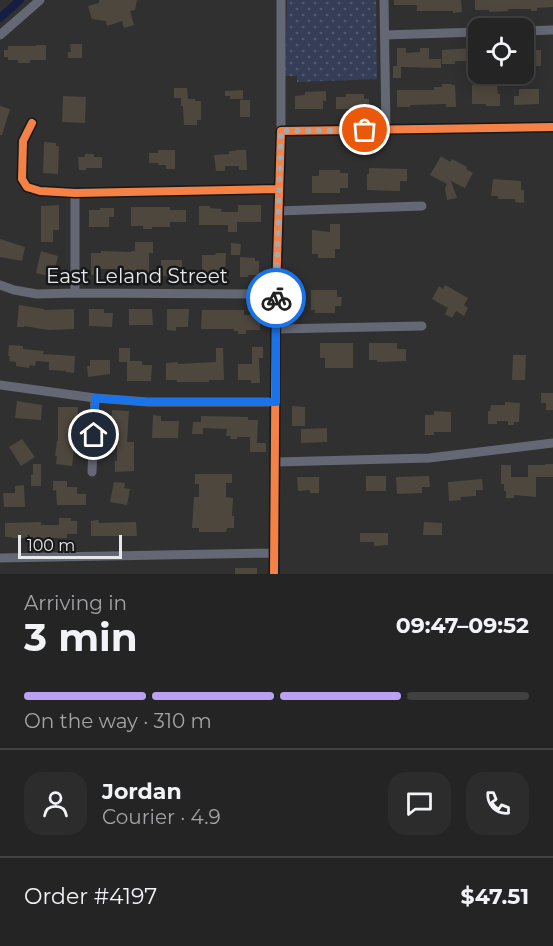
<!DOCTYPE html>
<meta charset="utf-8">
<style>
body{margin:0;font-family:Montserrat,sans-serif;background:#2c2c2d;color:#f1f3f6;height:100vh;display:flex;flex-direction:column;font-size:22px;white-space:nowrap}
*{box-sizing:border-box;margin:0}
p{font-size:20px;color:#a3a4a7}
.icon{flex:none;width:33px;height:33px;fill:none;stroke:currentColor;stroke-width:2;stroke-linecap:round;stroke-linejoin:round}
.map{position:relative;height:574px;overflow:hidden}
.panel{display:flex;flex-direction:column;background:#242425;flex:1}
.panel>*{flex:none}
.buttons{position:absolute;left:468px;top:18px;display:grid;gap:12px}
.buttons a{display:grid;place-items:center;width:66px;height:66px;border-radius:12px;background:#242425;box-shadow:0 3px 15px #0003,0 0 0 2px #414142;font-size:30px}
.scale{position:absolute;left:18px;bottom:15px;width:104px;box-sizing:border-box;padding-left:6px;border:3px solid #e7e8e9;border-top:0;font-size:16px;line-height:21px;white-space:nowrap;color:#e7e8e9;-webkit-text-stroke:4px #171819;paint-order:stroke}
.pin{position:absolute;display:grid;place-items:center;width:51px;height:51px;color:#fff;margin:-26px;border:3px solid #fff;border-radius:50%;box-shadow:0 2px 6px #0007}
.courier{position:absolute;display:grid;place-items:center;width:60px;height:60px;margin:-30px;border:4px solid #1a73e8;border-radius:50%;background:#fff;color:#222;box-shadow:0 2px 8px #0007}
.headline em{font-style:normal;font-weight:700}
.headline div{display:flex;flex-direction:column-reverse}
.headline{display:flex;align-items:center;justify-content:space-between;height:102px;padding:0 24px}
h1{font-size:39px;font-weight:700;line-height:45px}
.bar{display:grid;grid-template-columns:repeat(4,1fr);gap:9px 6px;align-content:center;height:72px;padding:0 24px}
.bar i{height:8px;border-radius:4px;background:#414142}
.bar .selected{background:#bca0f2}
.bar p{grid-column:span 4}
.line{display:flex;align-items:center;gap:15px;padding:0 24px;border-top:2px solid #414142}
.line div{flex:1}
.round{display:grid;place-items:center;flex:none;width:63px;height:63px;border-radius:18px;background:#2c2c2d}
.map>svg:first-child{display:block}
</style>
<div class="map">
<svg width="553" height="574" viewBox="0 0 553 574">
<defs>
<pattern id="green-dots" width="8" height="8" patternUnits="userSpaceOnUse" patternTransform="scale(1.5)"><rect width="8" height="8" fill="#363e57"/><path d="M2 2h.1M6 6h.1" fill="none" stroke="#535a6f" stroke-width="1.8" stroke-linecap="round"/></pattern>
</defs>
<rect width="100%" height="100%" fill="#303031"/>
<path fill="url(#green-dots)" d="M287,0H376L377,79L297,82V76H285Z"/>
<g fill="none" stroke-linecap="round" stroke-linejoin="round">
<path stroke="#151d45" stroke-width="8" d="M0,18L20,0"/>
</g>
<path fill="#4e473d" d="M99,0H137L135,10L130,11L134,25L124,28L122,21L107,26L106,21L92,19L88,6L99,3Z
M394,0H461L462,12L453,13V11H417V5H394Z
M475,0H553V7L537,8V11H531V9H508V11L489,12V10H475Z
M70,44H82V58H68V52H71Z
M36,45H46V60H30V63H18V60H8V57H4V50H8V46H36Z
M472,47H478V57H466V61H455V64H442V50L472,48Z
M524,47H534V50H541V66H524Z
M397,48H406V53L420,52V48H429V59H441V68L401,67V78H393V66H397Z
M442,84H451V85H455L456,107H446V104L410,105V107H397V90H434V87H442Z
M497,84L498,94H500V106H486V104H472V85Z
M174,88H187L188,99H195V101H201V120H197V125H184L183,106H181V98H174Z
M519,89H539V104L514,105V96H519Z
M243,90V99H230V96H225V91Z
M326,91V101H323V109H295V96L305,95V92Z
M346,94H364V99H369V109H336V97H346Z
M63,96L86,97L85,123L62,122Z
M240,100H250V117H240Z
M0,106L10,109L2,135H0Z
M44,142L56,143V146H59L58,174L43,173Z
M158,150H175V169H166V165H158V163H149V153H158Z
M236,150H246L247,170H239V166H225V171H216L214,155L229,154V151H236Z
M85,154H94V157H102V168H86V170H79L78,157H85Z
M441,156L450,162L452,159L467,167L466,169L473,173L465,188L451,181L457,198L447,200L445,189L447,184L430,175Z
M369,168L407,169V181H400V191L367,190V174H369Z
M319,170H340V173H348V188H340V193H312V176H319Z
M493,179L521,181V190H524V203L515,202V199H498V196H491Z
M59,205V230H53V242H41V206Z
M238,205H261V222H237V232H228V225H199V206H210V208L222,209L221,212H238Z
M131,207H170V210H186V222H170V227H152V229H143V226H131Z
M100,208H114V217H109V227H89V210H100Z
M330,224H340V249H335V258H318V254H312V230L330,232Z
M0,239L25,247L22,261L0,257Z
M135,242H153V253H149V276H139V271L121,270V269H100V275H91V253H101V251L131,252V251H135Z
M231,243L241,244L240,255H231Z
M41,251L58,256L55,269L58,270L56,278L36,273Z
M216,253H226L225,276H202V255H215Z
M240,257L255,258V261H259V275H248V277H240Z
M161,260H182V275L161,276Z
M445,285L468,298L464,305L468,308L464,316L456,311L452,318L445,314L448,308L432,299L439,286L443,289Z
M311,290H337V297H342L341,306H335V313H315V310H311Z
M19,305L44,309V310L74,309V329L48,330L24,326V327H17Z
M89,309H104V313H113L112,327L89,326Z
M129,309H152L153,325H129Z
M167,309H189L188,327H176V331L167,330Z
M202,310H244V315H260V330H246V334H238V331H234V329H201Z
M320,343H353V368H325V358H320Z
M369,343H397V349H406V361L377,362V360H369Z
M9,345L23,346V349L44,351L43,354L75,356L74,373L66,372V371L49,370V362L36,361L35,366L30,365L29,368L16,366V362L9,361L10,356H8Z
M252,347H263V358H259L260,383H251V380H238V364H252Z
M119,348H130V361H142V365H152L151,381H127V362H119Z
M216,348H223L224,380H209V382H177V380H166V363L178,362V364L216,362Z
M513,355H526L525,380H512Z
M90,360H110V374L88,377L87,366H90Z
M541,393H553V410H546V403H541Z
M17,401L42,405L41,420L15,418Z
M505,402L520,403L519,422H514V425H508V421H497V424H488V411H490L491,405H505Z
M292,406L305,407V426H292Z
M58,407H78L77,434H76L72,466L56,464L57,456H55L57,441H58Z
M112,410L129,411L127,442H134V471L115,472V461H117V438L110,437Z
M434,411L451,412V432H434V435H425V415H434Z
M153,415L161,416V421H179L178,438H152Z
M201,416L248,417V420H258L257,443H266V452H250V437H237V439H230L231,436H226L227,429L203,428V434H192L193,422H201Z
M327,428V442L301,443V429Z
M22,439L35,457L21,466L9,447Z
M33,464H41V486H31V475H33Z
M545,464H553V477H536V497L514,495V498H506V491H504V484H501V465H511V477H528V465H545Z
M195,474H232V483H226V497L233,498L232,516H234V528H227L226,532H199V528H192L194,497H199V484H195Z
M366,476H386V491H366Z
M429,476L430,487H422V493L397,494L396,477Z
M297,477H319V493H310V490L298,491Z
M482,479L483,490H476V496L460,497L461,500L449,501L448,482Z
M53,481H67V487H77V494H86V505H57L56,490L53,491Z
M114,482L125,483L124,488L130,489L127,505L110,502Z
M24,485L25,507H4L3,493H15V486Z
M59,518H71V521H77V534H67V538H12V537H5V523L41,522V525H59Z
M98,520L99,523L136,522L137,536H91V521Z
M424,522L442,523V535H423Z
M360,533H388V545L374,546V542H360Z
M235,568H257V574H235Z"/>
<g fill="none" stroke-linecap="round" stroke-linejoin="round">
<path stroke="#646874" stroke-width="9" d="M384,0L386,130
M524,31L553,30
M0,35L40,0
M385,35L478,32
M32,123L23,141L22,179L27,187L40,191L75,193L279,189
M281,131L553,127
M75,193V293
M278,211L422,206
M0,285L14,290L37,294L75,293L276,294
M276,329L422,326
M0,385L95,398L148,402H276
M276,462L429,458L553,443
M92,472L95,398
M0,558L274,553
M274,574L276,294L281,131V0"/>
<g stroke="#171819" stroke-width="11">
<path id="cycleway" d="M32,123L23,141L22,179L27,187L40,191L75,193L279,189
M274,574L276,294L281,131L553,127"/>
</g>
<use href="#cycleway" stroke="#f48246" stroke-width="8"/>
</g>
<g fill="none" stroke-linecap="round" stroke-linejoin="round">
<path stroke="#a7a8a9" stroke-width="6" stroke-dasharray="0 10.8" d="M276,298L281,131L365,130"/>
<path stroke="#1a73e8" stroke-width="8" d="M94,435L95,398L148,402H276V298"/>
</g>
<g text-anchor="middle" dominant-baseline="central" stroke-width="5" stroke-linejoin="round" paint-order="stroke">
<g font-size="20" fill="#e7e8e9" stroke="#171819">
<text x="137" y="276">East Leland Street</text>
</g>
</g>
</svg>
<div class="buttons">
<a><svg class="icon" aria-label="locate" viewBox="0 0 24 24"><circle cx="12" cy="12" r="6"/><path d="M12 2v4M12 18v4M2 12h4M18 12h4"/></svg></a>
</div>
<div class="scale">100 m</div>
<div class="pin" style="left:365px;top:130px;background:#ea580c"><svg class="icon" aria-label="bag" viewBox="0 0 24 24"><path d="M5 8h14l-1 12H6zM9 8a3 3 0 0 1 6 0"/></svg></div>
<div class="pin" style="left:94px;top:435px;background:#1f2937"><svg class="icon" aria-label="home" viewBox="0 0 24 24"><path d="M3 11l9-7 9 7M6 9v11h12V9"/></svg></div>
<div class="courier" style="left:276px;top:298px"><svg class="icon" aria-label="bike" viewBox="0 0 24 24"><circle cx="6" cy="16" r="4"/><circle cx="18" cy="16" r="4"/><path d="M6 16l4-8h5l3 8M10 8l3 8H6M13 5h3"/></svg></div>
</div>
<section class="panel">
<div class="headline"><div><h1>3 min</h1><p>Arriving in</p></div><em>09:47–09:52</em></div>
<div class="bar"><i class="selected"></i><i class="selected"></i><i class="selected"></i><i></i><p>On the way · 310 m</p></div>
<div class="line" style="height:108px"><a class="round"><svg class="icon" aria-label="person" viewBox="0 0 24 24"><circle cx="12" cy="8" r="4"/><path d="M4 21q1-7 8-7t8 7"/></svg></a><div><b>Jordan</b><p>Courier · 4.9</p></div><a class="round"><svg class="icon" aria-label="chat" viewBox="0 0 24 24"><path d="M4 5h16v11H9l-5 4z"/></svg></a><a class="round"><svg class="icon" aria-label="phone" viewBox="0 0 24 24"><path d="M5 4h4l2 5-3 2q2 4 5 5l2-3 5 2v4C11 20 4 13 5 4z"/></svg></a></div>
<div class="line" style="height:78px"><div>Order #4197</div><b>$47.51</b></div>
</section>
